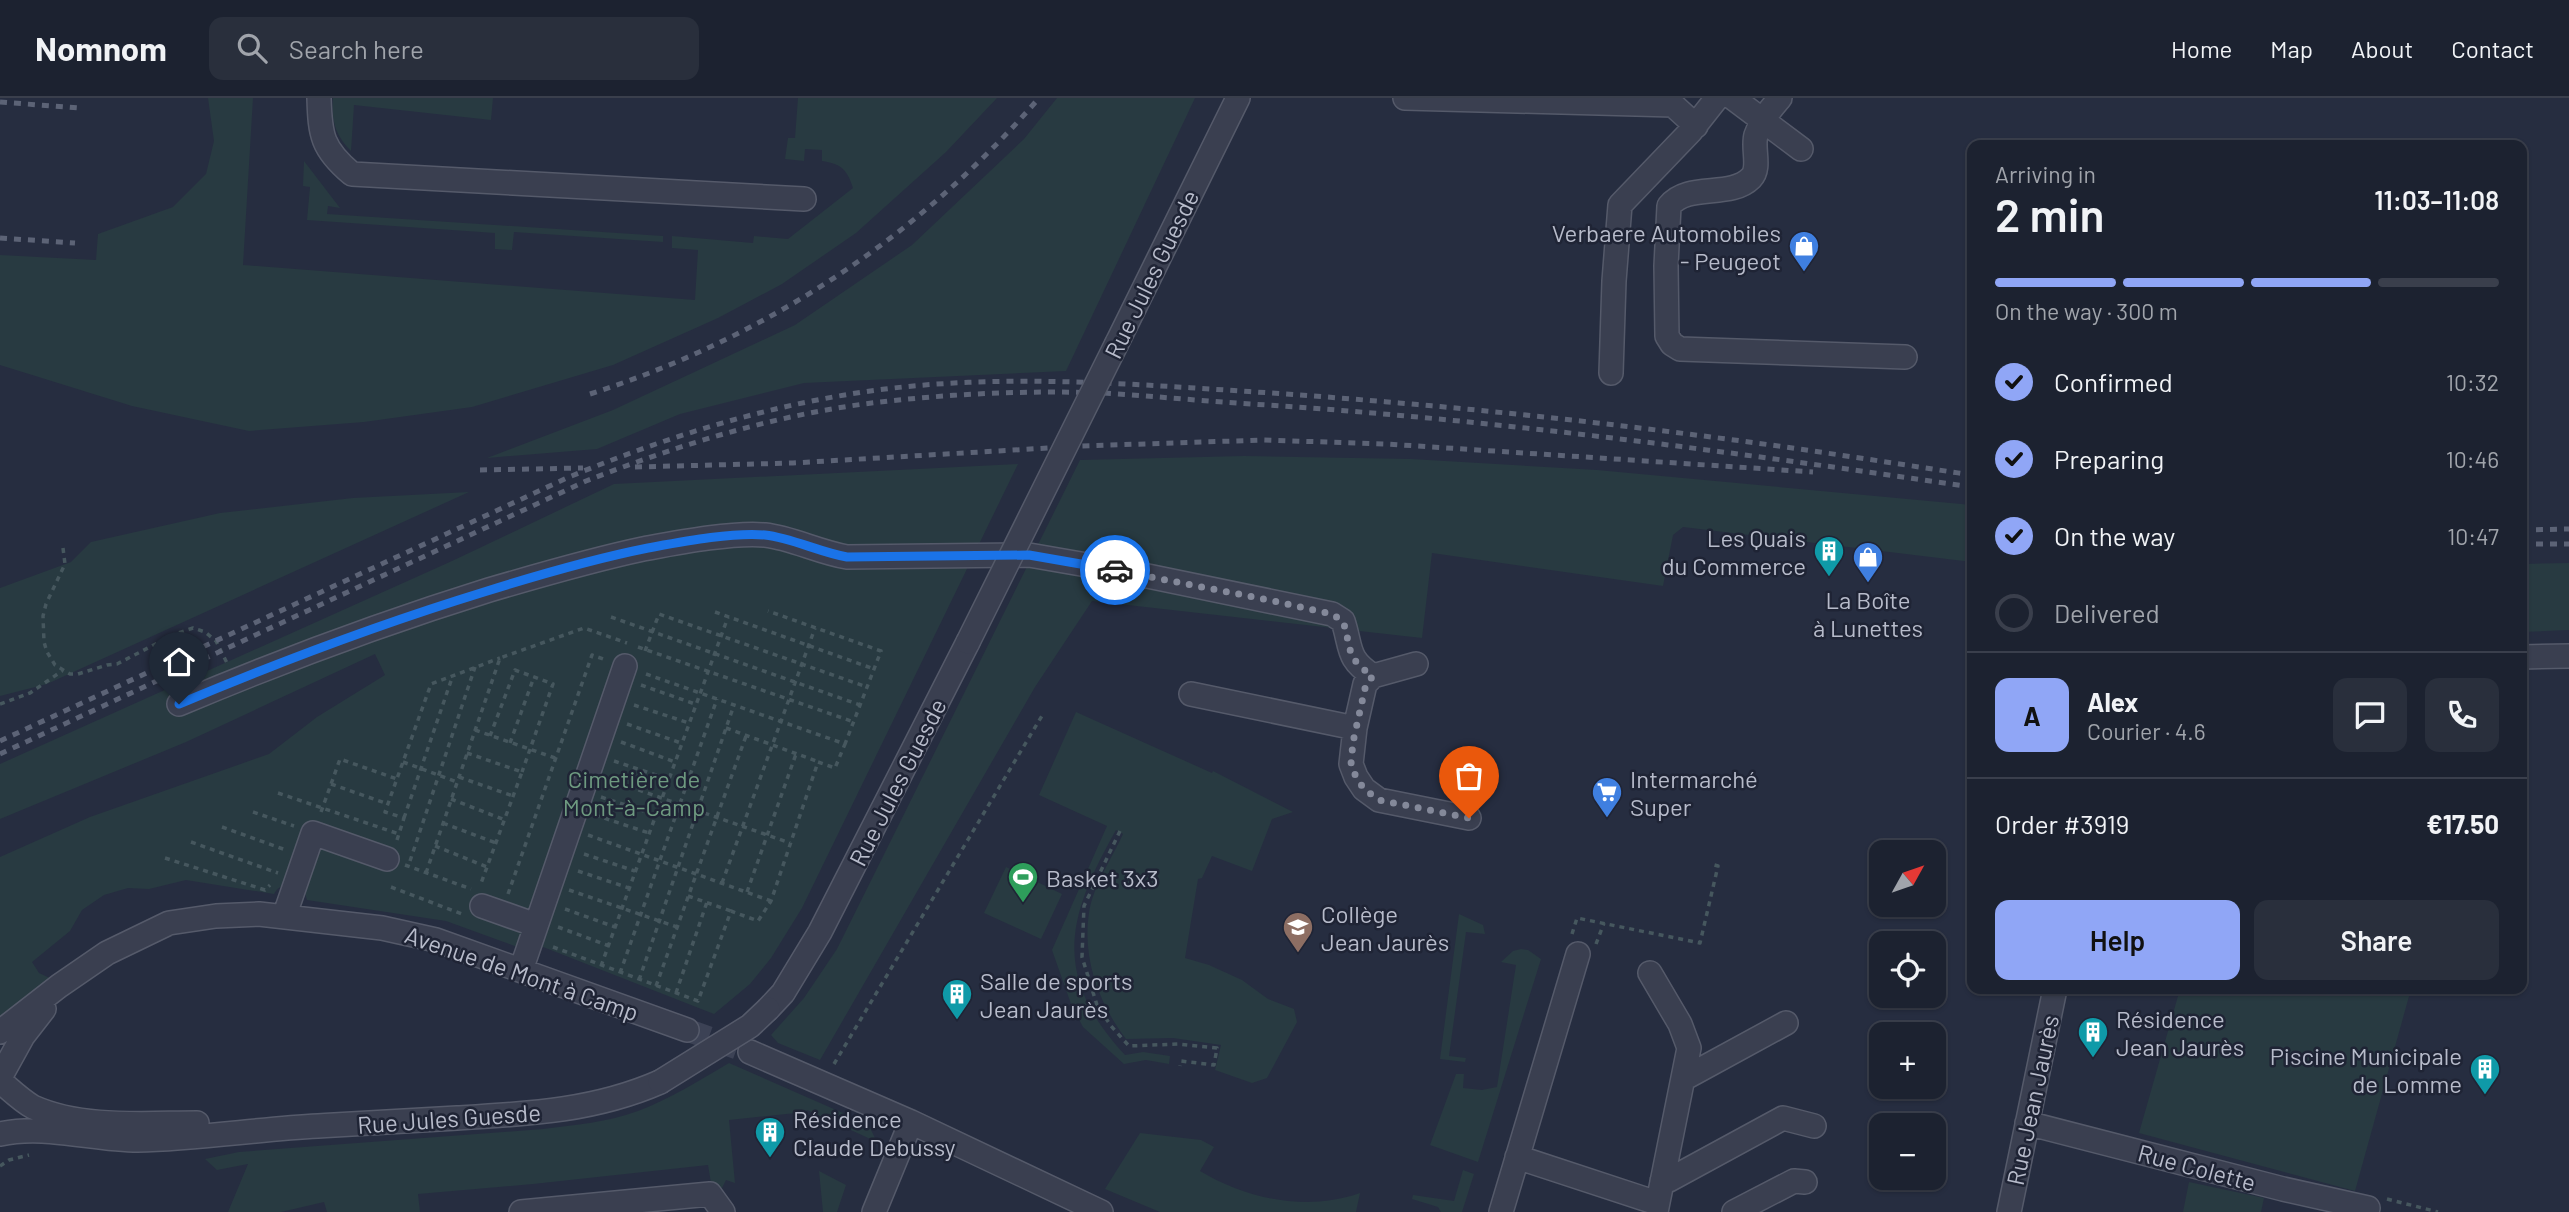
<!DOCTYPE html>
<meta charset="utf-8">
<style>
body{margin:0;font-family:Barlow,sans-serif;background:#292f3c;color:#f1f3f6;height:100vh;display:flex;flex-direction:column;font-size:26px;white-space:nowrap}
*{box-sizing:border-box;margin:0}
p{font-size:23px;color:#a0a4ab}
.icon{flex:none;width:38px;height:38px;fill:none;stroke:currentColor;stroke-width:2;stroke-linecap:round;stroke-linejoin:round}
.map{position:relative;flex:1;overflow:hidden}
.details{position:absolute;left:1967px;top:42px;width:560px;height:854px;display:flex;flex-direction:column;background:#1c2230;border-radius:14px;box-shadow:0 2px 5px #0004,0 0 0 2px #3a3f4c}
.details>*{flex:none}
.needle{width:46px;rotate:50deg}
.buttons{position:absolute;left:1869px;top:742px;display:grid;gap:14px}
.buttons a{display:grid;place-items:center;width:77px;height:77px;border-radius:14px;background:#1c2230;box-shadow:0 2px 5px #0004,0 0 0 2px #3a3f4c;font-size:35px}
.pin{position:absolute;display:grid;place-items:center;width:60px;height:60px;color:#fff;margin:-72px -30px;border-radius:50% 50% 50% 0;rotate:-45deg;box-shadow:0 0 7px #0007}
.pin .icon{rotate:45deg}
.courier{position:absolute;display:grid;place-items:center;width:70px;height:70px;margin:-35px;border:5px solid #1a73e8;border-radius:50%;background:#fff;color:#222;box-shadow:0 2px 9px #0007}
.summary em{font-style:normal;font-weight:600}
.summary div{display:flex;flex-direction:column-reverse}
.summary{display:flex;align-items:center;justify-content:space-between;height:119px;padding:0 28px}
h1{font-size:46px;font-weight:600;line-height:52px}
.bar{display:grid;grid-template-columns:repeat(4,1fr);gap:10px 7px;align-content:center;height:84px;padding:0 28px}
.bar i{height:9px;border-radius:5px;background:#3a3f4c}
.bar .current{background:#90a6f6}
.bar p{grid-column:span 4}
.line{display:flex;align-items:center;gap:18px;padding:0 28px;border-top:2px solid #3a3f4c}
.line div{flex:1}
.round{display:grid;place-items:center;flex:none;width:74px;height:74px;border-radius:14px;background:#292f3c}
ol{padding:0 28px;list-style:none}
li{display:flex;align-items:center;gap:21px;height:77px}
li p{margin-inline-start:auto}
li .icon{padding:7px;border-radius:50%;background:#90a6f6;color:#111;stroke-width:4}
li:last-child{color:#a0a4ab}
li i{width:38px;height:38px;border:4px solid #3a3f4c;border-radius:50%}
.action{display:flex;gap:14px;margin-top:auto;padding:14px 28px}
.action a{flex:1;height:80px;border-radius:14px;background:#90a6f6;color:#111;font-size:28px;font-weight:600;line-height:80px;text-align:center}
.action a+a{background:#292f3c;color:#f1f3f6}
header{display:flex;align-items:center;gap:42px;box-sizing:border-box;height:98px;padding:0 35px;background:#1c2230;border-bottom:2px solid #3a3f4c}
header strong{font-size:33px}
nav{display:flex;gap:38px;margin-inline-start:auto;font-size:24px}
.search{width:490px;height:63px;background:#292f3c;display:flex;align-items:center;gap:18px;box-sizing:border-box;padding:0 24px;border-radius:14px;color:#a0a4ab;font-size:26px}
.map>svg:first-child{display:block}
</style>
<header>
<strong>Nomnom</strong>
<div class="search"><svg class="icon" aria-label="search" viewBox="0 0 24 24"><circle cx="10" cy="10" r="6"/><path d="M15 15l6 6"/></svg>Search here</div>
<nav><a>Home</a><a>Map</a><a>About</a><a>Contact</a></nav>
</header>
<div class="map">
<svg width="2569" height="1114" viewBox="0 0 2569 1114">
<rect width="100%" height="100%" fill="#262d40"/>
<path fill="#283a41" d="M208,0H253L243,167L695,202L698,152L672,150V138L753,145L754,138L788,141L853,90C847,71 841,66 822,63V52L805,51L804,63L785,61L788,40H795L798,0H997L946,54L856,135L782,186L718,220L613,267L472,309L364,324L249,333L132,308L0,267V157L96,162L98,136L173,109L206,76L214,43Z
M333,0H493L491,22L354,7L351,53C335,37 331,22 333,0Z
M1057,0H1195L1066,273L804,285L680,316L597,351L487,360L613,312L795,227L912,147L1024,41Z
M304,63L340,110L328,108L327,116L663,138V144L514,134L512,152L495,151V135L307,122L310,89L303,88Z
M1244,358L1411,361L1597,372L1972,407V464L1683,429L1673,437L1663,488L1432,455L1422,540L1092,503L1035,589L820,962L778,945L771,937L804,900L837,851L1080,362Z
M1018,366L802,810L771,860L750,886L714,916L538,847L520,850L446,823L307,802L304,792C292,788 281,783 274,796L186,782L149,791L128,790L104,797L82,812L70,833L32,864L39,875L52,881L0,920V759L90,719L269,656L317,619L385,577L375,556L186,644L0,721V666L452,463L614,386Z
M469,394L47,586L0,598V490L71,464L91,444L220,415L353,400Z
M2569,465V532L2522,534V466Z
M1076,614L1212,675L1213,673L1293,714L1272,721L1252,773L1212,758L1202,780L1198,781L1185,860L1209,867L1242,882L1268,901L1294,911L1297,924L1267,980L1252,985L1215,972L1221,947L1173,940L1126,941C1099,906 1082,860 1089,815C1093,788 1112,760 1123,736L1116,732C1067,819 1051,877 1125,957L1143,954L1170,958L1169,966L1146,962L1124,966L1083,929L1071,906L1052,852L1107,728L1039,697Z
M1006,769L1062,796L1041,841L984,815Z
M1459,816L1483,827L1485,836L1466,834L1449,958L1466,960L1465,964L1440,961Z
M1521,851L1528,852L1541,861L1478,1064L1430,1047L1456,976H1464L1463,990L1482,992L1497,989L1516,867L1501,864L1513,853Z
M2180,891H2411L2355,1093L2139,1035Z
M729,965L868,1026L877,1044L807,1012L806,1014L729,1022L735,1085L726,1082L721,1092L711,1085L708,1067L533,1086L418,1096L420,1114H327L324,1104L281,1114H228L248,1066L217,1072L205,1061L239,1054L543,1031C575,1027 608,1024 638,1013C670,1001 700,982 729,965Z
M1140,1035L1201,1042L1214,1049L1200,1073C1247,1101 1306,1114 1360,1095L1356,1114H1160L1105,1091Z
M1463,1072L1474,1076L1462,1114H1441L1438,1109L1412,1101L1413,1097L1454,1103Z
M819,1073L846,1087L837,1114H823Z
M2189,1084L2264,1100L2261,1114H2183Z"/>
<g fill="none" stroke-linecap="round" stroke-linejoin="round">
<path stroke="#3c4255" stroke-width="23" stroke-dasharray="23 11" stroke-linecap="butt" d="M687,932L737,950"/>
<g stroke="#555a6a" stroke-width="26">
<path id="minor" d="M319,0C320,37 322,51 352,76L804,101
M1405,0L1673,7L1696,28
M1733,0L1801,51
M1780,0C1770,12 1761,22 1756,37C1752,50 1761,70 1751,80C1730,101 1688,84 1669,108L1666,168L1667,238L1672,246L1680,251L1905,259
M1117,245L1238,0
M1611,275L1614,183L1620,107L1691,33L1717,0
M2522,559L2569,558
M1416,566L1373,578L1365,586L1355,630L1351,666L1356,679L1364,691L1379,702L1469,720
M1191,596L1355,630
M179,606C281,563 383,525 489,492C540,477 591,462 643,451C676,445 732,434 765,437C792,440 818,454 847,459L1029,457L1133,475L1332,516L1343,523C1352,551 1346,560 1373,578
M482,808L536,827
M284,819L313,735L387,761
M521,872L625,568
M1650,875L1680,926L1689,950L1656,1114
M768,911L783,895L820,834L968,544
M0,934L59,888L107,855L169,825L216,818L259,816L382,830L436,842L687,932
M750,954L911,1024L1101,1114
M2,976L23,938L44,911
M1685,980L1786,925
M7,989C15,996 24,1004 33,1009C82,1031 145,1025 197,1025
M2027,1025L2283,1091L2368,1110
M0,1036C45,1026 92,1042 138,1042C198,1041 258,1031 318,1028C364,1025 410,1023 457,1020C527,1016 594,1013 660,984
M1517,1059L1657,1105
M1662,1083L1669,1082L1783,1020L1814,1028
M521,1114L710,1096L723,1114
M874,1114L911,1024
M1501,1114L1578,856
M1734,1114L1794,1083L1805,1084
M2009,1114L2055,891"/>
</g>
<path stroke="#46575e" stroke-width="3.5" stroke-dasharray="5 5" stroke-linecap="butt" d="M63,450L65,466L46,506L43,518L44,544L47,554L55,567L70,576H78L107,567L117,566L175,536L193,530L205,534L216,543L227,565
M715,514L874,571
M611,519L860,607
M638,549L854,624
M645,553L659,516L867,589
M646,576L845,646L881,553L768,513
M641,587L695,606
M0,606L30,595L62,573
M634,607L689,625
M627,626L681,645
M726,630L819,664
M475,632L555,660
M490,638L515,572L553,586L522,674
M621,644L675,664
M510,645L534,579
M467,655L522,674L480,788
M614,663L668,681
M403,664L457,684
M459,679L513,698
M610,682L790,745
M331,686L388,706
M278,695L399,736
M601,699L656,717
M451,701L505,722
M253,714L294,728
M321,714L340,661L397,681
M595,717L649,735
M404,720L453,577
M443,725L496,745
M222,729L286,752
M1120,733L1084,808L1082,859L1097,907L1111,928L1129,948L1178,946L1217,950L1214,967L1181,963L1180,968
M588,737L771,803
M397,742L404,720L385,714L431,586L500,560
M191,744L278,775
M435,748L487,769
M584,756L635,773
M165,760L265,792L270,787
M410,763L475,569
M405,767L471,791
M578,773L629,790
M426,775L500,560L584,530L627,545
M722,785L815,530
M391,789L462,816
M569,792L677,829
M747,794L796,656
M508,796L592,557L606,562
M688,798L731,813
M565,811L615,829
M558,829L609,848
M1572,836L1577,820L1700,845L1718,768L1711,766
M1596,846L1604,825
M553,849L698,903L731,813L758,823L771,803L818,664L835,670L845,646
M601,868L728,519
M620,875L717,601
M639,882L734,607
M656,888L746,638
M676,895L707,804
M834,966L1043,616
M0,1068L9,1062L29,1057
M2387,1101L2438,1114"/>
<use href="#minor" stroke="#3a3f50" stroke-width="23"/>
<path stroke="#5c6376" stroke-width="5" stroke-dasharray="7 7" stroke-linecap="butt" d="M0,4L79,10
M0,140L75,145
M590,296C765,240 919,139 1039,0
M635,369L793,365L1082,348L1264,342L1387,346L1813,374
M480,372L583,370
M2522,432L2569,431
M2522,446H2569
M0,643L569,379C671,337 775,305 885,291C1008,276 1132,286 1256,294C1408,304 1559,319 1711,339C1798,350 1885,364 1972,377
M0,656L586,383C676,348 768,319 864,306C943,296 1025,292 1103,295C1153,298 1202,303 1251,306C1493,321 1732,354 1972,389"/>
<g stroke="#555a6a" stroke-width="26" stroke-linecap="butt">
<path id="minor-bridge" d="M968,544L1117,245
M660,984L750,928L768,911"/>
</g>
<use href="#minor-bridge" stroke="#3a3f50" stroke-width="23"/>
</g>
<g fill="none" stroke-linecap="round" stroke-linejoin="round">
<path stroke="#84899a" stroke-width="7" stroke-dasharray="0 12.6" d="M1115,472L1274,503L1332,516L1343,523C1352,551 1345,560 1373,578L1366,586L1353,644L1351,666L1356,679L1364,691L1379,702L1469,720"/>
<path stroke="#1a73e8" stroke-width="9" d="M179,606C279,564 380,526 484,494C538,477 593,461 648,450C681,444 732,434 765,437C792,440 819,454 847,459L1029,457L1115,472"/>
</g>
<defs>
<g id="shop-pin" transform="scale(1.575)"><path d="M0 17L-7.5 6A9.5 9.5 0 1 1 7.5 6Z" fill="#3f7fe0" stroke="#1f2435"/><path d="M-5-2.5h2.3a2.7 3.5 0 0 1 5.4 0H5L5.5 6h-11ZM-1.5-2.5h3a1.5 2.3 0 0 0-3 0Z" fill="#fff"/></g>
<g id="building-pin" transform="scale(1.575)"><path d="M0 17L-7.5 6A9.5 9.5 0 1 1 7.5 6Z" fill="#0f9aa8" stroke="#1f2435"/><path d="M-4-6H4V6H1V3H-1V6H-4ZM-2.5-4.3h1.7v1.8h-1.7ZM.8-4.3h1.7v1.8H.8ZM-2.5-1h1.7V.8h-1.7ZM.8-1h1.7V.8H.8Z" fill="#fff"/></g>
<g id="supermarket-pin" transform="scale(1.575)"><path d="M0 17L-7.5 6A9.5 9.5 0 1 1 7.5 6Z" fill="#3f7fe0" stroke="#1f2435"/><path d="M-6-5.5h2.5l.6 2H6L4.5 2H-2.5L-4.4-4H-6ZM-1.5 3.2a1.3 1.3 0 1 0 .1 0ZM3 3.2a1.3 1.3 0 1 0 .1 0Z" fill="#fff"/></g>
<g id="stadium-pin" transform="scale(1.575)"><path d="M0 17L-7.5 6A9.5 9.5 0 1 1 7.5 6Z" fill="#2e9e5b" stroke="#1f2435"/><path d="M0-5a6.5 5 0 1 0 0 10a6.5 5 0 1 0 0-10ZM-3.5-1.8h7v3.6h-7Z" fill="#fff"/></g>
<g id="school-pin" transform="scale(1.575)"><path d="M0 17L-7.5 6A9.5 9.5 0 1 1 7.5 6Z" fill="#8d6e63" stroke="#1f2435"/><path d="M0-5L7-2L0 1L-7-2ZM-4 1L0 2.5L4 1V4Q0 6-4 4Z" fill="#fff"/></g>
</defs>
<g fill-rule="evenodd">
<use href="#shop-pin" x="1804" y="148"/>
<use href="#building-pin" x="1829" y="453"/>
<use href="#shop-pin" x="1868" y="459"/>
<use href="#supermarket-pin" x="1607" y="694"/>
<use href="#stadium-pin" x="1023" y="779"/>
<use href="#school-pin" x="1298" y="829"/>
<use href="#building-pin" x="957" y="896"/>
<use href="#building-pin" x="2093" y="934"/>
<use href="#building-pin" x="2485" y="971"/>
<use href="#building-pin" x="770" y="1034"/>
</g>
<g text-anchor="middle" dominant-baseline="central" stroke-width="5" stroke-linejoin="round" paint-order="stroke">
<g font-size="24" fill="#b7bbca" stroke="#1f2435" text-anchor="start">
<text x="1781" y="134" text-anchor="end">Verbaere Automobiles<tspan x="1781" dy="28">- Peugeot</tspan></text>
<text x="1806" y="439" text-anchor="end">Les Quais<tspan x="1806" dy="28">du Commerce</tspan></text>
<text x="1868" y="501" text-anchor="middle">La Boîte<tspan x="1868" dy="28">à Lunettes</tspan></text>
<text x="1630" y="680">Intermarché<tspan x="1630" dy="28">Super</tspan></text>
<text x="1046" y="779">Basket 3x3</text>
<text x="1321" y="815">Collège<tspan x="1321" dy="28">Jean Jaurès</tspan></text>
<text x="980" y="882">Salle de sports<tspan x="980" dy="28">Jean Jaurès</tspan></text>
<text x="2116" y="920">Résidence<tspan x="2116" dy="28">Jean Jaurès</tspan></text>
<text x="2462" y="957" text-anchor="end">Piscine Municipale<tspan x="2462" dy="28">de Lomme</tspan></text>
<text x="793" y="1020">Résidence<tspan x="793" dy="28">Claude Debussy</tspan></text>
</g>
<g font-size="24" fill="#b7bbca" stroke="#1f2435">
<text transform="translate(1151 176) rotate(-64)">Rue Jules Guesde</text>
<text transform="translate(897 684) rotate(-63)">Rue Jules Guesde</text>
<text transform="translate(522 875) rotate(19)">Avenue de Mont à Camp</text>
<text transform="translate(2032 1002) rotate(-78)">Rue Jean Jaurès</text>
<text transform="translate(449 1020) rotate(-4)">Rue Jules Guesde</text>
<text transform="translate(2197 1069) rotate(15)">Rue Colette</text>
</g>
<g font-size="24" fill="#6e9a80" stroke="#1f2435">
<text x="634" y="680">Cimetière de<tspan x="634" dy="28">Mont-à-Camp</tspan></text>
</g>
</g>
</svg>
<div class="buttons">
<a><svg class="needle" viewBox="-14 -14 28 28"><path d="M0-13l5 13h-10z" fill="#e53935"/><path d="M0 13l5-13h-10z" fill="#a0a4ab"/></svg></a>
<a><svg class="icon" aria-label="locate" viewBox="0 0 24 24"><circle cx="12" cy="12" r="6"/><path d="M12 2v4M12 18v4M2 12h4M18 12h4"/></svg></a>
<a>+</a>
<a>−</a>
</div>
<div class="pin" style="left:1469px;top:720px;background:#ea580c"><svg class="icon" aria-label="bag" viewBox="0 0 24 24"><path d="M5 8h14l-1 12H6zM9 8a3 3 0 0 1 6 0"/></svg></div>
<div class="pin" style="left:179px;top:606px;background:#1f2937"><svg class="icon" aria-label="home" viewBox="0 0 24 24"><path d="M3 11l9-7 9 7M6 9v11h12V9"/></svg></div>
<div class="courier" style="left:1115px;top:472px"><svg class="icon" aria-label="car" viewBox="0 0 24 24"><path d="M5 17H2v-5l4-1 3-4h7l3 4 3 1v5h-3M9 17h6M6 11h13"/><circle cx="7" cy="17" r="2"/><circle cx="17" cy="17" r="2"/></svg></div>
<section class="details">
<div class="summary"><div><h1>2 min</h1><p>Arriving in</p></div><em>11:03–11:08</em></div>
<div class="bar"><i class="current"></i><i class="current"></i><i class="current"></i><i></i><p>On the way · 300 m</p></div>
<ol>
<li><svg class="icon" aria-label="check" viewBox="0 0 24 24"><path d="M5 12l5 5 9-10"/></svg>Confirmed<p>10:32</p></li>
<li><svg class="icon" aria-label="check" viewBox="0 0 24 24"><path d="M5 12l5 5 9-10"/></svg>Preparing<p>10:46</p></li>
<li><svg class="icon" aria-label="check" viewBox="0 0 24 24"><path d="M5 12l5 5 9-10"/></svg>On the way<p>10:47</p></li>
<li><i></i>Delivered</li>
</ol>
<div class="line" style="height:126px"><b class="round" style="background:#90a6f6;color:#111">A</b><div><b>Alex</b><p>Courier · 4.6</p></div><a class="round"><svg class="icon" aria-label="chat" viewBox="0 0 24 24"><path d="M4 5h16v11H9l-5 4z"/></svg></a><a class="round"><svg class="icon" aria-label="phone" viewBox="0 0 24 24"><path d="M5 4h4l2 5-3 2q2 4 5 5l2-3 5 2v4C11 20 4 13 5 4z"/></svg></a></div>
<div class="line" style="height:91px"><div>Order #3919</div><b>€17.50</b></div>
<div class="action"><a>Help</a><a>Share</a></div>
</section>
</div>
